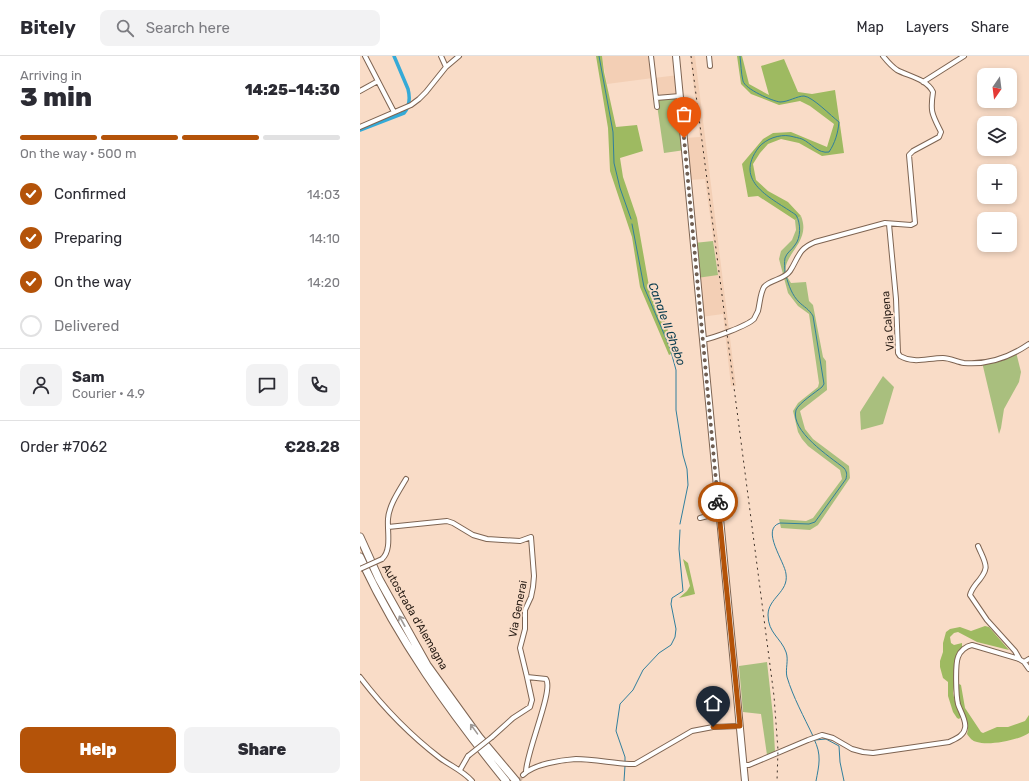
<!DOCTYPE html>
<meta charset="utf-8">
<style>
body{margin:0;font-family:Rubik,sans-serif;background:#f2f2f3;color:#2b2b33;height:100vh;display:flex;flex-direction:column;font-size:15px;white-space:nowrap}
*{box-sizing:border-box;margin:0}
p{font-size:13px;color:#7c7c81}
.icon{flex:none;width:22px;height:22px;fill:none;stroke:currentColor;stroke-width:2;stroke-linecap:round;stroke-linejoin:round}
.map{position:relative;flex:1;overflow:hidden}
.panel{display:flex;flex-direction:column;background:#fff;width:360px}
.panel>*{flex:none}
.needle{width:26px;rotate:194deg}
.fabs{position:absolute;left:617px;top:12px;display:grid;gap:8px}
.fabs a{display:grid;place-items:center;width:40px;height:40px;border-radius:8px;background:#fff;box-shadow:0 2px 6px #0003;font-size:20px}
.pin{position:absolute;display:grid;place-items:center;width:34px;height:34px;color:#fff;margin:-41px -17px;border-radius:50% 50% 50% 0;rotate:-45deg;box-shadow:0 0 4px #0007}
.pin .icon{rotate:45deg}
.courier{position:absolute;display:grid;place-items:center;width:40px;height:40px;margin:-20px;border:3px solid #b45309;border-radius:50%;background:#fff;color:#222;box-shadow:0 1px 5px #0007}
.overview em{font-style:normal;font-weight:800}
.overview div{display:flex;flex-direction:column-reverse}
.overview{display:flex;align-items:center;justify-content:space-between;height:68px;padding:0 20px}
h1{font-size:26px;font-weight:800;line-height:30px}
.bar{display:grid;grid-template-columns:repeat(4,1fr);gap:6px 4px;align-content:center;height:48px;padding:0 20px}
.bar i{height:5px;border-radius:3px;background:#e1e1e2}
.bar .active{background:#b45309}
.bar p{grid-column:span 4}
.line{display:flex;align-items:center;gap:10px;padding:0 20px;border-top:1px solid #e1e1e2}
.line div{flex:1}
.round{display:grid;place-items:center;flex:none;width:42px;height:42px;border-radius:8px;background:#f2f2f3}
ol{padding:0 20px;list-style:none}
li{display:flex;align-items:center;gap:12px;height:44px}
li p{margin-inline-start:auto}
li .icon{padding:4px;border-radius:50%;background:#b45309;color:#fff;stroke-width:4}
li:last-child{color:#7c7c81}
li i{width:22px;height:22px;border:2px solid #e1e1e2;border-radius:50%}
.primary-button{display:flex;gap:8px;margin-top:auto;padding:8px 20px}
.primary-button a{flex:1;height:46px;border-radius:8px;background:#b45309;color:#fff;font-size:16px;font-weight:800;line-height:46px;text-align:center}
.primary-button a+a{background:#f2f2f3;color:#2b2b33}
header{display:flex;align-items:center;gap:24px;box-sizing:border-box;height:56px;padding:0 20px;background:#fff;border-bottom:1px solid #e1e1e2}
header strong{font-size:19px}
nav{display:flex;gap:22px;margin-inline-start:auto;font-size:14px}
.search{width:280px;height:36px;background:#f2f2f3;display:flex;align-items:center;gap:10px;box-sizing:border-box;padding:0 14px;border-radius:8px;color:#7c7c81;font-size:15px}
main{display:flex;flex:1;min-height:0}
.map>svg:first-child{display:block}
</style>
<header>
<strong>Bitely</strong>
<div class="search"><svg class="icon" aria-label="search" viewBox="0 0 24 24"><circle cx="10" cy="10" r="6"/><path d="M15 15l6 6"/></svg>Search here</div>
<nav><a>Map</a><a>Layers</a><a>Share</a></nav>
</header>
<main>
<section class="panel">
<div class="overview"><div><h1>3 min</h1><p>Arriving in</p></div><em>14:25–14:30</em></div>
<div class="bar"><i class="active"></i><i class="active"></i><i class="active"></i><i></i><p>On the way · 500 m</p></div>
<ol>
<li><svg class="icon" aria-label="check" viewBox="0 0 24 24"><path d="M5 12l5 5 9-10"/></svg>Confirmed<p>14:03</p></li>
<li><svg class="icon" aria-label="check" viewBox="0 0 24 24"><path d="M5 12l5 5 9-10"/></svg>Preparing<p>14:10</p></li>
<li><svg class="icon" aria-label="check" viewBox="0 0 24 24"><path d="M5 12l5 5 9-10"/></svg>On the way<p>14:20</p></li>
<li><i></i>Delivered</li>
</ol>
<div class="line" style="height:72px"><a class="round"><svg class="icon" aria-label="person" viewBox="0 0 24 24"><circle cx="12" cy="8" r="4"/><path d="M4 21q1-7 8-7t8 7"/></svg></a><div><b>Sam</b><p>Courier · 4.9</p></div><a class="round"><svg class="icon" aria-label="chat" viewBox="0 0 24 24"><path d="M4 5h16v11H9l-5 4z"/></svg></a><a class="round"><svg class="icon" aria-label="phone" viewBox="0 0 24 24"><path d="M5 4h4l2 5-3 2q2 4 5 5l2-3 5 2v4C11 20 4 13 5 4z"/></svg></a></div>
<div class="line" style="height:52px"><div>Order #7062</div><b>€28.28</b></div>
<div class="primary-button"><a>Help</a><a>Share</a></div>
</section>
<div class="map">
<svg width="669" height="725" viewBox="0 0 669 725">
<rect width="100%" height="100%" fill="#f9dcc7"/>
<path fill="#f3cfb5" d="M242,0H291L294,22L318,19L320,40L296,42L293,22L247,28Z
M330,0H335L376,330H371L363,258L341,261L337,222L358,218L345,123L328,124L324,82L340,81Z"/>
<path fill="#a9bf7e" d="M320,40L325,94L304,97L296,42Z
M441,160C452,187 421,198 426,219C427,221 430,225 431,227L446,226L449,245L453,249L463,301L466,305L467,334L440,355L445,373L453,383L489,410L490,422L458,469L450,474L421,472L419,463L446,465L453,462L482,423L480,414L448,390L442,383L438,376L433,355L438,347L458,331L459,327L449,258L438,250L428,237L419,203L421,195L432,184L436,174L435,164Z
M353,185L358,219L337,222L334,187Z
M656,296L661,316L659,326L644,353L641,372L639,378L622,306Z
M523,320L534,331L523,368L501,374L500,356Z
M407,606L413,660L415,696L407,699L401,658L383,656L379,610Z"/>
<path fill="#9eba61" d="M236,0H242L244,16L256,71L277,69L283,95L260,102L263,121L277,162L289,230L306,268L315,296L309,299L280,231L272,181L250,115L248,72Z
M377,0H382L389,28L409,39L401,10L424,3L438,36L452,38L475,34L484,97L462,100L439,87L421,83L408,88L400,97L393,108L396,124L408,135L428,146L441,160L435,164L398,140L388,141L382,108L403,83L413,77L431,76L467,91L474,68L450,50L440,45L419,49L391,38L381,28Z
M323,503L328,507L335,538L319,542L327,535L330,530Z
M625,570L629,571L649,594L617,586L598,576L594,577L590,581L591,587L594,589L602,587V591L599,597L593,637L596,650L601,661L599,663L597,662L593,656L588,640V626L583,622L580,611V605L583,596V587L586,576L590,573L600,571L611,575Z
M599,628L601,629L605,652L621,676L623,677L637,671H648L665,665L669,659V677C659,684 629,690 617,686C612,685 610,682 607,678L608,673L599,645Z"/>
<g fill="none" stroke-linecap="round" stroke-linejoin="round">
<path stroke="#317f9d" stroke-width="1" d="M239,0L253,76L254,107L260,132L271,163
M380,0C381,8 381,17 383,25C385,33 412,45 420,46C428,46 437,40 444,40C453,41 471,60 479,66C478,77 475,87 469,96C458,98 451,87 442,83C439,82 434,81 430,80C419,78 406,83 399,91C372,126 412,142 436,159C441,167 441,182 435,189C432,194 427,196 425,202C424,206 425,213 425,217
M272,168L284,231L310,292L316,314V354L323,399L327,413L328,429L320,468
M426,220C429,230 432,239 439,246C444,251 449,253 453,260L464,328L462,331C456,336 439,347 436,354C430,375 470,401 484,412C487,416 487,418 486,423L455,466L449,468L420,467C400,473 425,506 426,518C429,536 408,542 408,559C408,577 421,582 426,596C429,604 425,613 427,621C433,641 444,661 453,680
M454,683C462,699 459,709 456,725
M455,684L466,683L479,690L480,706L484,725
M265,706V701L256,675L260,648L273,634L283,614L299,597L311,589L315,581L316,573L311,548L312,542L323,535L319,493L320,474
M264,725L265,710"/>
<path stroke="#35aad7" stroke-width="3.5" d="M0,74L44,57C50,50 50,41 48,33L34,0"/>
<path stroke="#cfb6a3" stroke-width="4" stroke-dasharray="4 2" stroke-linecap="butt" d="M159,725L163,719"/>
<g stroke="#7e6452" stroke-width="6">
<path id="street" d="M5,0L34,56
M81,0L86,11
M291,0L297,51
M349,0L350,10
M563,26L604,0
M0,35L18,25
M296,42L320,40
M0,71L51,49L59,43L66,36L86,11L99,0
M529,168L536,243L538,297L540,300C554,308 567,302 583,302C590,302 597,306 604,307C627,309 650,301 669,288
M343,284C353,282 387,270 394,263C395,261 397,257 398,255C400,247 400,238 404,231C411,223 424,224 430,215C439,201 438,193 455,186L525,167L551,169L555,167L549,99L553,95L579,81L581,76C572,58 570,56 573,36C567,23 548,20 537,14C531,10 527,5 523,0
M340,462L359,457
M28,471L87,465L93,467L113,479L127,483L160,485L171,481L174,520L173,531L171,541L165,554V573L160,592L167,621L172,644L170,651L153,662L132,681
M618,490C626,509 631,511 616,528C613,532 611,535 610,539L627,564L655,595L659,602
M22,503C32,494 27,475 28,463C29,449 39,435 46,423
M664,606L669,603
M0,621C23,651 50,679 80,702C91,710 103,715 112,725
M384,709H389L448,684L462,679L473,682L492,693L503,696L513,697L589,686C595,683 604,680 605,672C607,665 600,655 598,648C596,640 595,609 598,601C600,595 606,590 612,589L659,603L664,606L669,613
M100,714L108,700
M166,716C166,696 194,634 186,623L167,621
M163,719C173,708 202,704 216,703C233,703 252,707 269,708H275L332,675L353,671L380,670"/>
</g>
<g stroke="#7e6452" stroke-width="8">
<path id="primary" d="M316,0L385,725"/>
</g>
<g stroke="#7e6452" stroke-width="9">
<path id="highway" d="M0,481L19,523L67,609L119,681L156,725
M0,501C37,582 90,656 146,725"/>
</g>
<use href="#street" stroke="#fff" stroke-width="4"/>
<use href="#primary" stroke="#fff" stroke-width="6"/>
<use href="#highway" stroke="#fff" stroke-width="7"/>
<path stroke="#3e3128" stroke-width="1" stroke-dasharray="2 4" stroke-linecap="butt" d="M331,0L414,640L418,694L417,725"/>
<g stroke="#7e6452" stroke-width="6" stroke-linecap="butt">
<path id="street-bridge" d="M0,513L22,503
M108,700L132,681"/>
</g>
<use href="#street-bridge" stroke="#fff" stroke-width="4"/>
</g>
<defs><path id="oneway-shaft" d="M-6 0H5M1.5-3L5.5 0L1.5 3" fill="none" stroke-width="1.6" stroke-linecap="round" stroke-linejoin="round"/></defs>
<g stroke="#9e9996">
<use href="#oneway-shaft" transform="translate(42 565) rotate(-119)"/>
<use href="#oneway-shaft" transform="translate(114 673) rotate(-126)"/>
</g>
<g fill="none" stroke-linecap="round" stroke-linejoin="round">
<path stroke="#705f53" stroke-width="4" stroke-dasharray="0 7.2" d="M324,82L358,446"/>
<path stroke="#b45309" stroke-width="5" d="M353,671L380,670L358,446"/>
</g>
<g text-anchor="middle" dominant-baseline="central" stroke-width="4" stroke-linejoin="round" paint-order="stroke">
<g font-size="11" fill="#271c15" stroke="#f9dcc7">
<text transform="translate(528 265) rotate(-95)">Via Calpena</text>
<text transform="translate(158 553) rotate(-79)">Via Generai</text>
<text transform="translate(55 561) rotate(60)">Autostrada d'Alemagna</text>
</g>
<g font-size="12" font-style="italic" fill="#0b3d50" stroke="#f9dcc7">
<text transform="translate(307 268) rotate(70)">Canale Il Ghebo</text>
</g>
</g>
</svg>
<div class="fabs">
<a><svg class="needle" viewBox="-14 -14 28 28"><path d="M0-13l5 13h-10z" fill="#e53935"/><path d="M0 13l5-13h-10z" fill="#7c7c81"/></svg></a>
<a><svg class="icon" aria-label="layers" viewBox="0 0 24 24"><path d="M12 4l9 5-9 5-9-5zM3 14l9 5 9-5"/></svg></a>
<a>+</a>
<a>−</a>
</div>
<div class="pin" style="left:324px;top:82px;background:#ea580c"><svg class="icon" aria-label="bag" viewBox="0 0 24 24"><path d="M5 8h14l-1 12H6zM9 8a3 3 0 0 1 6 0"/></svg></div>
<div class="pin" style="left:353px;top:671px;background:#1f2937"><svg class="icon" aria-label="home" viewBox="0 0 24 24"><path d="M3 11l9-7 9 7M6 9v11h12V9"/></svg></div>
<div class="courier" style="left:358px;top:446px"><svg class="icon" aria-label="bike" viewBox="0 0 24 24"><circle cx="6" cy="16" r="4"/><circle cx="18" cy="16" r="4"/><path d="M6 16l4-8h5l3 8M10 8l3 8H6M13 5h3"/></svg></div>
</div>
</main>
